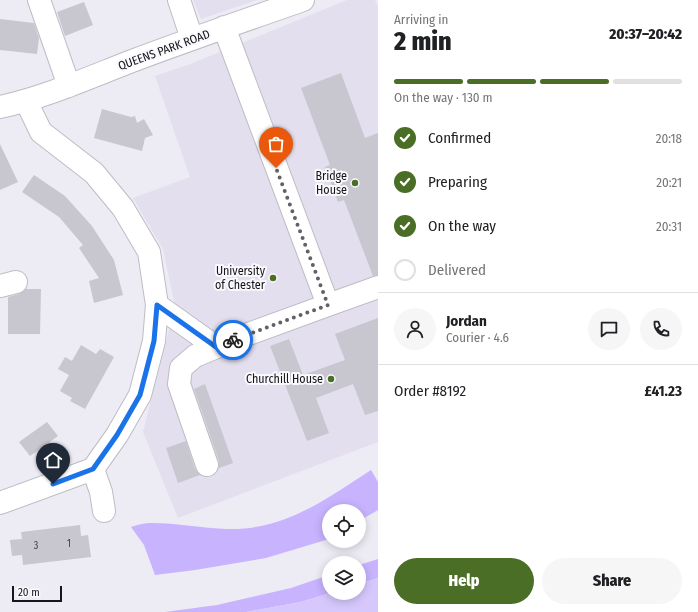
<!DOCTYPE html>
<meta charset="utf-8">
<style>
body{margin:0;font-family:"Fira Sans Condensed",sans-serif;background:#f6f6f6;color:#202124;height:100vh;display:flex;flex-direction:column;font-size:15px;white-space:nowrap}
*{box-sizing:border-box;margin:0}
p{font-size:13px;color:#757577}
.icon{flex:none;width:22px;height:22px;fill:none;stroke:currentColor;stroke-width:2;stroke-linecap:round;stroke-linejoin:round}
.map{position:relative;flex:1;overflow:hidden}
.details{display:flex;flex-direction:column;background:#fff;width:320px}
.details>*{flex:none}
.tools{position:absolute;left:322px;top:504px;display:grid;gap:8px}
.tools a{display:grid;place-items:center;width:44px;height:44px;border-radius:50%;background:#fff;box-shadow:0 2px 10px #0003;font-size:20px}
.scale{position:absolute;left:12px;bottom:10px;width:50px;box-sizing:border-box;padding-left:4px;border:2px solid #161619;border-top:0;font-size:11px;line-height:14px;white-space:nowrap;color:#161619;-webkit-text-stroke:3px #faf9fe;paint-order:stroke}
.pin{position:absolute;display:grid;place-items:center;width:34px;height:34px;color:#fff;margin:-41px -17px;border-radius:50% 50% 50% 0;rotate:-45deg;box-shadow:0 0 4px #0007}
.pin .icon{rotate:45deg}
.courier{position:absolute;display:grid;place-items:center;width:40px;height:40px;margin:-20px;border:3px solid #1a73e8;border-radius:50%;background:#fff;color:#222;box-shadow:0 1px 5px #0007}
.headline em{font-style:normal;font-weight:800}
.headline div{display:flex;flex-direction:column-reverse}
.headline{display:flex;align-items:center;justify-content:space-between;height:68px;padding:0 16px}
h1{font-size:26px;font-weight:800;line-height:30px}
.bar{display:grid;grid-template-columns:repeat(4,1fr);gap:6px 4px;align-content:center;height:48px;padding:0 16px}
.bar i{height:5px;border-radius:3px;background:#e0e0e0}
.bar .current{background:#4a6e26}
.bar p{grid-column:span 4}
.line{display:flex;align-items:center;gap:10px;padding:0 16px;border-top:1px solid #e0e0e0}
.line div{flex:1}
.round{display:grid;place-items:center;flex:none;width:42px;height:42px;border-radius:21px;background:#f6f6f6}
ol{padding:0 16px;list-style:none}
li{display:flex;align-items:center;gap:12px;height:44px}
li p{margin-inline-start:auto}
li .icon{padding:4px;border-radius:50%;background:#4a6e26;color:#fff;stroke-width:4}
li:last-child{color:#757577}
li i{width:22px;height:22px;border:2px solid #e0e0e0;border-radius:50%}
.action{display:flex;gap:8px;margin-top:auto;padding:8px 16px}
.action a{flex:1;height:46px;border-radius:24px;background:#4a6e26;color:#fff;font-size:16px;font-weight:800;line-height:46px;text-align:center}
.action a+a{background:#f6f6f6;color:#202124}
main{display:flex;flex:1;min-height:0}
.map>svg:first-child{display:block}
</style>
<main>
<div class="map">
<svg width="378" height="612" viewBox="0 0 378 612">
<rect width="100%" height="100%" fill="#edebf4"/>
<path fill="#e3dfef" d="M193,0H257L201,19Z
M347,0H375L378,7V442L178,518L143,432L175,306L163,249L133,198L190,177L155,76L188,65Z"/>
<path fill="#c8b3fe" d="M371,470L378,482V510L359,521V511H329V539L266,558L195,570L155,575L144,545L131,527C137,525 145,523 151,523C177,523 202,528 227,529C283,531 327,499 371,470Z
M378,559V578L359,584V565Z
M329,575L330,593L301,602L246,612H165L217,605L291,588Z"/>
<path fill="#d6c8fc" d="M378,578V612H246L301,602L330,593H359V584Z"/>
<path fill="#c8c6cf" d="M84,2L93,25L65,36L57,12Z
M0,19L34,23L39,38L37,54L0,50Z
M341,73L365,138L378,133V275L373,276L344,200L338,202L325,167L330,165L301,88Z
M102,109L131,117L135,116L137,123L144,119L153,135L145,138L142,151L94,138Z
M0,144L18,182L0,190Z
M34,175L65,196L92,226L114,260L123,295L94,303L89,281L99,278L79,248L83,245L59,217L22,192Z
M26,289H41L40,334H8V297L19,294Z
M378,318V411L365,415L353,384L316,398L329,433L307,441L270,346L289,339L303,375L345,360L335,334Z
M81,345L96,354L100,349L114,357L85,409L70,401L72,398L60,391L69,375L58,369L65,357L72,361Z
M205,384L233,463L219,468V461L194,389Z
M47,422L58,436L30,456L19,442Z
M186,441L195,469L200,475L178,483L166,448Z
M80,525L81,536L88,535L91,557L23,565L22,555L12,556L10,540L22,539L21,532Z"/>
<g fill="none" stroke-linecap="round" stroke-linejoin="round">
<g stroke="#bebcc4" stroke-width="24">
<path id="minor" d="M39,0L69,86
M179,0L192,39
M224,27L328,305L378,287
M0,107C46,97 88,78 132,61C188,40 246,20 303,0
M0,286L16,282
M157,305L216,347
M207,465L179,384L181,368L195,356L243,336L328,305
M93,469L101,492L104,511
M0,503L93,469L117,435L140,395L154,341L157,305L149,252L123,208L94,173L41,132L26,101"/>
</g>
<use href="#minor" stroke="#fff" stroke-width="22"/>
</g>
<g fill="none" stroke-linecap="round" stroke-linejoin="round">
<path stroke="#616166" stroke-width="4" stroke-dasharray="0 7.2" d="M233,340L328,305L276,168"/>
<path stroke="#1a73e8" stroke-width="5" d="M53,484L93,469L117,435L140,395L154,341L157,305L216,347L233,340"/>
</g>
<g fill="#4a6e26" stroke="#faf9fe" stroke-width="1.5">
<circle cx="355" cy="183" r="4"/>
<circle cx="273" cy="278" r="4"/>
<circle cx="331" cy="379" r="4"/>
</g>
<g text-anchor="middle" dominant-baseline="central" stroke-width="4" stroke-linejoin="round" paint-order="stroke">
<g font-size="10" fill="#424246">
<text x="69" y="544">1</text>
<text x="36" y="546">3</text>
</g>
<g font-size="12" fill="#161619" stroke="#faf9fe">
<text transform="translate(164 50) rotate(-20)">QUEENS PARK ROAD</text>
</g>
<g font-size="12" fill="#161619" stroke="#faf9fe" text-anchor="end">
<text x="347" y="176">Bridge<tspan x="347" dy="14">House</tspan></text>
<text x="265" y="271">University<tspan x="265" dy="14">of Chester</tspan></text>
<text x="323" y="379">Churchill House</text>
</g>
</g>
</svg>
<div class="tools">
<a><svg class="icon" aria-label="locate" viewBox="0 0 24 24"><circle cx="12" cy="12" r="6"/><path d="M12 2v4M12 18v4M2 12h4M18 12h4"/></svg></a>
<a><svg class="icon" aria-label="layers" viewBox="0 0 24 24"><path d="M12 4l9 5-9 5-9-5zM3 14l9 5 9-5"/></svg></a>
</div>
<div class="scale">20 m</div>
<div class="pin" style="left:276px;top:168px;background:#ea580c"><svg class="icon" aria-label="bag" viewBox="0 0 24 24"><path d="M5 8h14l-1 12H6zM9 8a3 3 0 0 1 6 0"/></svg></div>
<div class="pin" style="left:53px;top:484px;background:#1f2937"><svg class="icon" aria-label="home" viewBox="0 0 24 24"><path d="M3 11l9-7 9 7M6 9v11h12V9"/></svg></div>
<div class="courier" style="left:233px;top:340px"><svg class="icon" aria-label="bike" viewBox="0 0 24 24"><circle cx="6" cy="16" r="4"/><circle cx="18" cy="16" r="4"/><path d="M6 16l4-8h5l3 8M10 8l3 8H6M13 5h3"/></svg></div>
</div>
<section class="details">
<div class="headline"><div><h1>2 min</h1><p>Arriving in</p></div><em>20:37–20:42</em></div>
<div class="bar"><i class="current"></i><i class="current"></i><i class="current"></i><i></i><p>On the way · 130 m</p></div>
<ol>
<li><svg class="icon" aria-label="check" viewBox="0 0 24 24"><path d="M5 12l5 5 9-10"/></svg>Confirmed<p>20:18</p></li>
<li><svg class="icon" aria-label="check" viewBox="0 0 24 24"><path d="M5 12l5 5 9-10"/></svg>Preparing<p>20:21</p></li>
<li><svg class="icon" aria-label="check" viewBox="0 0 24 24"><path d="M5 12l5 5 9-10"/></svg>On the way<p>20:31</p></li>
<li><i></i>Delivered</li>
</ol>
<div class="line" style="height:72px"><a class="round"><svg class="icon" aria-label="person" viewBox="0 0 24 24"><circle cx="12" cy="8" r="4"/><path d="M4 21q1-7 8-7t8 7"/></svg></a><div><b>Jordan</b><p>Courier · 4.6</p></div><a class="round"><svg class="icon" aria-label="chat" viewBox="0 0 24 24"><path d="M4 5h16v11H9l-5 4z"/></svg></a><a class="round"><svg class="icon" aria-label="phone" viewBox="0 0 24 24"><path d="M5 4h4l2 5-3 2q2 4 5 5l2-3 5 2v4C11 20 4 13 5 4z"/></svg></a></div>
<div class="line" style="height:52px"><div>Order #8192</div><b>£41.23</b></div>
<div class="action"><a>Help</a><a>Share</a></div>
</section>
</main>
